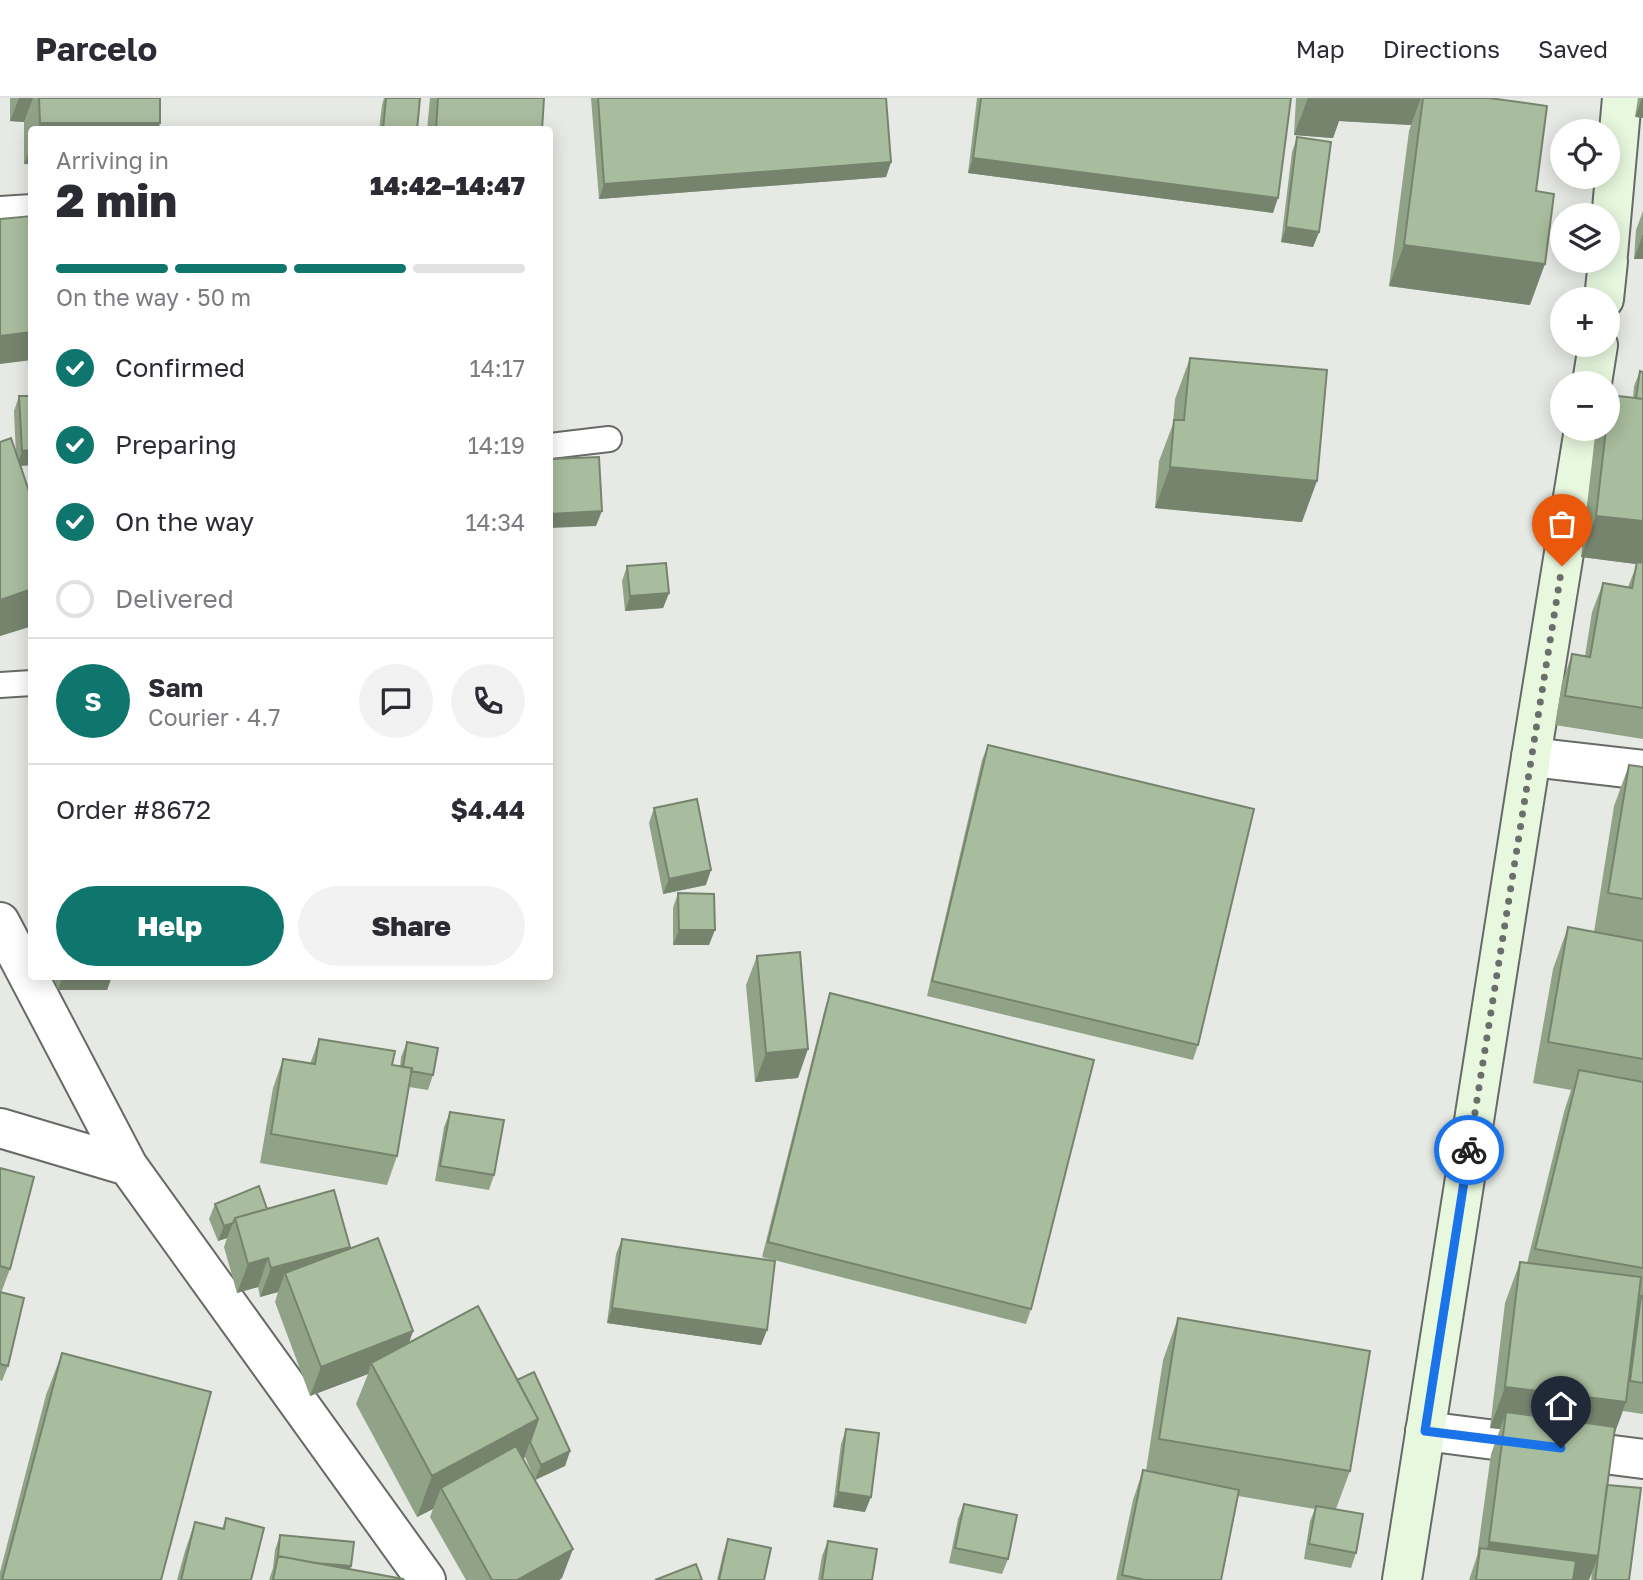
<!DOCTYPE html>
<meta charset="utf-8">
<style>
body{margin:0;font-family:"Golos Text",sans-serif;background:#f2f2f3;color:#2b2b33;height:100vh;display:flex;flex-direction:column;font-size:26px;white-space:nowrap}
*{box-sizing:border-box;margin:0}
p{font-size:23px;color:#7c7c81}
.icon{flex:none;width:38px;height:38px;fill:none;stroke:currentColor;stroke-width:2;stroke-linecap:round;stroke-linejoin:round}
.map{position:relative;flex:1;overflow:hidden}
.details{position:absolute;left:28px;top:28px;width:525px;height:854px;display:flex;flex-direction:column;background:#fff;border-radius:7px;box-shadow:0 4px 18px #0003}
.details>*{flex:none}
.controls{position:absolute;left:1550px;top:21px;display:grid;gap:14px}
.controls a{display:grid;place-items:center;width:70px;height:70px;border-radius:50%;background:#fff;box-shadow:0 4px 18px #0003;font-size:35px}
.pin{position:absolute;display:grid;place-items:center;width:60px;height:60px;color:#fff;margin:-72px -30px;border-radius:50% 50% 50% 0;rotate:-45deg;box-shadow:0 0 7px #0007}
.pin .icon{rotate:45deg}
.courier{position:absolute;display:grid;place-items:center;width:70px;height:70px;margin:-35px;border:5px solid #1a73e8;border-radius:50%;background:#fff;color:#222;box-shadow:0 2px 9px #0007}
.overview em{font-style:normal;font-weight:800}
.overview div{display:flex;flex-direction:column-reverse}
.overview{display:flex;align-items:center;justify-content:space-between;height:119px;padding:0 28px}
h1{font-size:46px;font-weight:800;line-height:52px}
.bar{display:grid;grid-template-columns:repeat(4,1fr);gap:10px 7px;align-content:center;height:84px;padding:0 28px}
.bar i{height:9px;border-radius:5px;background:#e1e1e2}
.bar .selected{background:#0f766e}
.bar p{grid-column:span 4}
.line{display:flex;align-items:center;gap:18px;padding:0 28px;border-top:2px solid #e1e1e2}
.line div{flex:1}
.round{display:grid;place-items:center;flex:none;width:74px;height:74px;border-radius:37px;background:#f2f2f3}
ol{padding:0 28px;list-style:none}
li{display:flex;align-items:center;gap:21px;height:77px}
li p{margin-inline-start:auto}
li .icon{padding:7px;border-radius:50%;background:#0f766e;color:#fff;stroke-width:4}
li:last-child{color:#7c7c81}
li i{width:38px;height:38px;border:4px solid #e1e1e2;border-radius:50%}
.action{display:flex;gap:14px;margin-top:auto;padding:14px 28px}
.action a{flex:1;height:80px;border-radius:42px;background:#0f766e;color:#fff;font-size:28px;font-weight:800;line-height:80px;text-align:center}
.action a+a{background:#f2f2f3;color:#2b2b33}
header{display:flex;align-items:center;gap:42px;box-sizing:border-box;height:98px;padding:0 35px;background:#fff;border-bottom:2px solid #e1e1e2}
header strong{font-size:33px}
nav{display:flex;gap:38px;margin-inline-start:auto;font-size:24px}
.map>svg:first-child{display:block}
</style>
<header>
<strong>Parcelo</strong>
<nav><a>Map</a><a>Directions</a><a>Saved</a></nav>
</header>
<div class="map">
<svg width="1643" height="1482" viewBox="0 0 1643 1482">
<rect width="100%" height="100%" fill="#e6e9e4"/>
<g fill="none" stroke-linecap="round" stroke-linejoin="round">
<g stroke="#676a66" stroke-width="28">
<path id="lane" d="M0,111L32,109
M550,348L609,341
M0,587L32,585"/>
</g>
<g stroke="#676a66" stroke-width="42">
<path id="street" d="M1531,659L1643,672
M0,824L128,1068L426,1482
M0,1030L128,1068
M1425,1333L1643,1361"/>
</g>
<g stroke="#676a66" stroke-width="42">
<path id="secondary" d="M1608,156L1622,0
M1604,201L1608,163
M1592,285L1598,247
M1402,1482L1531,659L1584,331"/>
</g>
<use href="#lane" stroke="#fff" stroke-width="24"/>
<use href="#street" stroke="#fff" stroke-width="38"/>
<use href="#secondary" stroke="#e8f8df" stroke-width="38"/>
</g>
<path fill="#90a387" d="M10,0H160L158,32H32V66H24V24L10,23Z
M384,0H420L417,32H379L382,7Z
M430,0H544L542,32H427Z
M591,0H886L891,64L886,79L599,101Z
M977,0H1291L1273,115L968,75Z
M1296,0H1489L1536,93L1530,207L1389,188L1409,33L1411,27L1339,23L1333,40L1294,37Z
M1638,0H1643L1635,19Z
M1297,39L1319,134L1313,149L1281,144L1292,54Z
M1643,113V161H1634L1636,132Z
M1190,260L1302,424L1155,410L1159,363L1173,326L1175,301Z
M1640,273L1643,274V641L1555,627L1562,585L1572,556L1585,558L1592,514L1603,485L1628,489L1637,466L1581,459L1595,338L1598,331H1608V303L1610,297L1633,300L1634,288Z
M19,298H32V367L20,368L32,402V528L0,538V344L16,357L14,313Z
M627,468L669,495L663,510L625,513L622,483Z
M988,647L1198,947L1193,962L927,898L982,662Z
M1629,667L1643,669V1316L1623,1313L1613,1339L1607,1386L1629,1482H1591L1592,1475L1589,1482H1469L1477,1458L1491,1356L1500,1331L1490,1330L1505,1205L1520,1164L1527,1165L1564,1014L1571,992L1533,985L1553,871L1568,829L1594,834L1614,708Z
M654,710L706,787L663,796L649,725Z
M678,795L709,847H673V810Z
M757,858L798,980L755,984L746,887Z
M53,878H112L107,892H58Z
M830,895L1031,1211L1026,1226L762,1159L825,910Z
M319,941L392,967L400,969L401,959L407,944L433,977L428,992L409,989L397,1058L387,1087L260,1065L273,990L283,961L310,966Z
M450,1014L494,1077L489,1092L435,1083L444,1029Z
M0,1070L10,1171L1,1195L8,1268L2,1283L0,1282Z
M215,1106L267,1111L350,1149L349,1151L413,1233L409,1245L517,1282L570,1353L565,1368L535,1382L525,1359L523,1362L562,1480L559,1482H466L430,1419L433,1411L417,1419L356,1306L368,1276L310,1298L275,1204L278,1194L260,1199L258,1189L237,1195L224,1149L227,1140L218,1143L209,1121Z
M622,1141L767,1232L761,1247L607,1225L616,1156Z
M1178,1220L1350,1373L1336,1411L1356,1455L1351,1470L1304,1461L1310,1423L1315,1411L1238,1398L1221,1482H1116L1133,1402L1143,1372L1146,1373L1163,1262Z
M62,1255L161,1482H0V1474L46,1297Z
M846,1331L865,1414L833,1409L841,1346Z
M964,1406L1008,1461L1002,1476L949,1465L958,1421Z
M226,1420L251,1482H177L185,1453L195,1424L222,1431Z
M280,1437L351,1468L350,1471L404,1482H269L273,1470L275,1452Z
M728,1441L764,1482H717L723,1456Z
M828,1443L872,1482H818L822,1458Z"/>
<path fill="#76846e" d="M19,0H33L24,24L10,23Z
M1308,0H1421L1411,27L1339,23L1333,40L1294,37Z
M1642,0H1643V20L1635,19Z
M40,25H160L158,32H37Z
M32,47V66H24Z
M973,60L1278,100L1273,115L968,75Z
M891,64L886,79L599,101L604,86Z
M1286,129L1319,134L1313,149L1281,144Z
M1643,136V161H1634Z
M1404,147L1545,166L1530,207L1389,188Z
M32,234V262L0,266V238Z
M32,352V367L17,368L22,353Z
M1170,369L1317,383L1302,424L1155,410Z
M602,413L596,428L550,430V416Z
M1596,418L1643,423V467L1581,459Z
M32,491V528L0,538V502Z
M669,495L663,510L625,513L630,498Z
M711,772L706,787L663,796L669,781Z
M679,832H715L709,847H673Z
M63,878H112L107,892H58Z
M808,951L798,980L755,984L766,955Z
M233,1125L227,1140L218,1143L224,1128Z
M350,1149L339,1178L285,1175L278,1194L260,1199L271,1170Z
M268,1160L258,1189L237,1195L248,1166Z
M612,1210L767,1232L761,1247L607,1225Z
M413,1233L403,1262L371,1265L368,1276L310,1298L321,1269Z
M1505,1289L1626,1304L1611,1345L1506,1314L1500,1331L1490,1330Z
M538,1321L523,1363L441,1390L433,1411L417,1419L432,1378Z
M570,1353L565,1368L535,1382L541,1367Z
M838,1394L871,1399L865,1414L833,1409Z
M1489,1444L1598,1458L1589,1482H1476L1477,1477Z
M573,1451L562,1480L559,1482H517Z
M278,1462L351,1468L346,1482Z"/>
<path fill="#a8bd9d" stroke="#76846e" stroke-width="2" d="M39,0H160V25H40Z
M386,0H420L417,32H383Z
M438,0H544L542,32H436Z
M598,0H886L891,64L604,86Z
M981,0H1291L1278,100L973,60Z
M1423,0H1489L1547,8L1536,93L1554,96L1545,166L1404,147Z
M1297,39L1331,44L1319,134L1286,129Z
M550,100H551L552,146H550Z
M32,118V234L0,238V121Z
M1190,260L1327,272L1317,383L1170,369L1174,322H1184Z
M1640,273L1643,274V301L1636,300Z
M1610,297L1643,301V423L1596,418L1606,331H1608V315Z
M19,298H32V352L22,353Z
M11,340L32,402V491L0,502V344Z
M599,359L602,413L550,416V361Z
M1637,464L1643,465V610L1565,598L1572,556L1590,559L1603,485L1632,490Z
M666,465L669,495L630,498L627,468Z
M988,647L1254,711L1198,947L932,883Z
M1629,667L1643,669V801L1608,795Z
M697,701L711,772L669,781L654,710Z
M678,795L714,796L715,832H679Z
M1568,829L1643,843V961L1548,944Z
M800,854L808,951L766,955L757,858Z
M830,895L1094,962L1031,1211L768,1144Z
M319,941L395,953L392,967L412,970L397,1058L271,1036L283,961L315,966Z
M407,944L438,950L433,977L411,973L412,970L403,969Z
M1579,972L1643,984V1170L1535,1151Z
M450,1014L504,1022L494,1077L440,1068Z
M0,1070L34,1079L10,1171L0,1168Z
M259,1088L267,1111L235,1120L233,1125L224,1128L215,1106Z
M334,1092L350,1149L271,1170L268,1160L248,1166L235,1120Z
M378,1140L413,1233L321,1269L285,1175Z
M622,1141L775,1163L767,1232L612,1210Z
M1520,1164L1641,1179L1626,1304L1505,1289Z
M0,1194L24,1200L8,1268L0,1266Z
M1641,1198H1643V1285L1630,1283Z
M478,1208L538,1321L432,1378L371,1265Z
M1178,1220L1370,1253L1350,1373L1159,1341Z
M62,1255L211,1294L161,1482H2Z
M534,1274L570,1353L541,1367L530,1344L538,1321L517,1282Z
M1506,1314L1615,1329L1598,1458L1489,1444Z
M846,1331L879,1335L871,1399L838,1394Z
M516,1348L573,1451L517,1482H492L441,1390Z
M1143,1372L1239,1392L1221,1482H1145L1122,1477Z
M1607,1387L1641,1390L1629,1482H1595Z
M964,1406L1017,1417L1008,1461L955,1450Z
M1316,1408L1363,1416L1356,1455L1309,1446Z
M226,1420L264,1430L251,1482H181L195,1424L224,1431Z
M280,1437L354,1444L351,1468L315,1465L278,1458Z
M728,1441L771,1450L764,1482H719Z
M828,1443L877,1451L872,1482H822Z
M1480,1450L1576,1463L1573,1482H1476Z
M278,1458L403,1481L404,1482H273Z
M696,1466L702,1482H655Z"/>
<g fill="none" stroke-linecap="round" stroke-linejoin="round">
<path stroke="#6c6e6b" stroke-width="7" stroke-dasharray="0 12.6" d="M1469,1052L1562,468"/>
<path stroke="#1a73e8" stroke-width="9" d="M1469,1052L1425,1333L1561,1350"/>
</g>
</svg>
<div class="controls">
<a><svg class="icon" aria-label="locate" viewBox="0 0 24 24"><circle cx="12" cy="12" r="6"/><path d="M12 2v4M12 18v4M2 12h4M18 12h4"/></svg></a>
<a><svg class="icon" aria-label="layers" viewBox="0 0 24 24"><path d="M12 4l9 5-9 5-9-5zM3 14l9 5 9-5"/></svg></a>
<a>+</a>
<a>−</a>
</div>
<div class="pin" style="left:1562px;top:468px;background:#ea580c"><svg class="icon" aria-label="bag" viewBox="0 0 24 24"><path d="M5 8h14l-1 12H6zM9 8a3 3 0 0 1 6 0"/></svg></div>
<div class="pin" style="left:1561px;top:1350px;background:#1f2937"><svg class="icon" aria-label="home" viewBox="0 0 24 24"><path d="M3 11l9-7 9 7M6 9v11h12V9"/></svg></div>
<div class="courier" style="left:1469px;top:1052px"><svg class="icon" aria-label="bike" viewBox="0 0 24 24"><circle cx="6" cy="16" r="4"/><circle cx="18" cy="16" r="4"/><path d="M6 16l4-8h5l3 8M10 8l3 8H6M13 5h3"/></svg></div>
<section class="details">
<div class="overview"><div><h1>2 min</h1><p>Arriving in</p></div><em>14:42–14:47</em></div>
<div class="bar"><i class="selected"></i><i class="selected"></i><i class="selected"></i><i></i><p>On the way · 50 m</p></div>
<ol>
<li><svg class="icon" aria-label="check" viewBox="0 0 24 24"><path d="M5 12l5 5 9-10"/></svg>Confirmed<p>14:17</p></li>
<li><svg class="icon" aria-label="check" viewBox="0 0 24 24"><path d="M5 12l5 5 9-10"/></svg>Preparing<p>14:19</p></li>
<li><svg class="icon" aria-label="check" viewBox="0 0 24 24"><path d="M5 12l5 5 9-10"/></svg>On the way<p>14:34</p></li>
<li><i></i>Delivered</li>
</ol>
<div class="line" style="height:126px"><b class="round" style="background:#0f766e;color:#fff">S</b><div><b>Sam</b><p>Courier · 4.7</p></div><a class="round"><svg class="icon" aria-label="chat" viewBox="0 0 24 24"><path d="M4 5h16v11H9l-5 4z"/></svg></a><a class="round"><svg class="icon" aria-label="phone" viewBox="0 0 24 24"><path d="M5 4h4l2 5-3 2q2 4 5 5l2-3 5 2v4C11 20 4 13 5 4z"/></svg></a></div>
<div class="line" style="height:91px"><div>Order #8672</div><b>$4.44</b></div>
<div class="action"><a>Help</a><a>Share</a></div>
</section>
</div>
